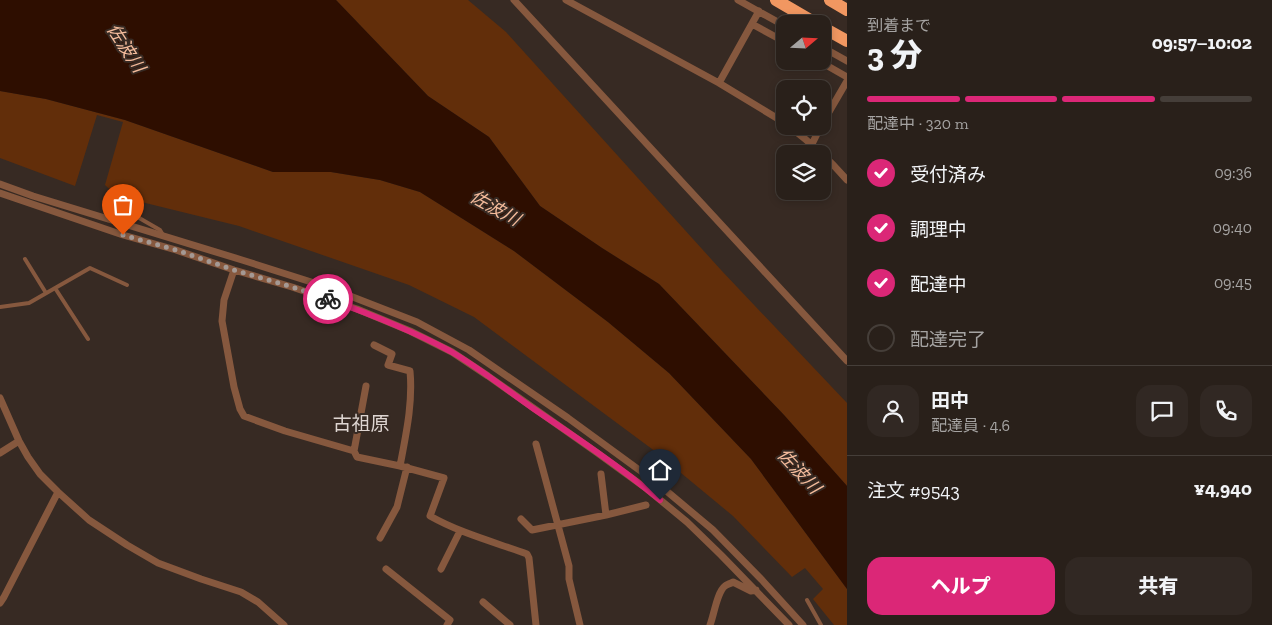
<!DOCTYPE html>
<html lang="ja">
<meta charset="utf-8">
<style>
body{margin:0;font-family:"Zilla Slab","Noto Sans JP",serif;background:#312823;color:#f1f3f6;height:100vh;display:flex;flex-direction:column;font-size:19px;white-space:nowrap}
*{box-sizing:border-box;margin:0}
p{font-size:16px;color:#a5a3a2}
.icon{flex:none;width:28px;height:28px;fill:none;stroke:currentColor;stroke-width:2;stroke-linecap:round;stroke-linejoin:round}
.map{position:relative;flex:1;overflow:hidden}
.drawer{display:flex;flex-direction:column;background:#29201a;width:425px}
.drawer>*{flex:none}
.needle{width:32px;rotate:71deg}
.controls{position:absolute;left:776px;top:15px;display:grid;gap:10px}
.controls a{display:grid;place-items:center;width:55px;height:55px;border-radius:10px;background:#29201a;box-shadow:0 2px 8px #0003,0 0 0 1px #453e39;font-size:25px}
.pin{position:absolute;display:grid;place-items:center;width:42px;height:42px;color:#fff;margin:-51px -21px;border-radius:50% 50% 50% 0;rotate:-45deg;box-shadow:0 0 5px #0007}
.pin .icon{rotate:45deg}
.courier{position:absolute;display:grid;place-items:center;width:50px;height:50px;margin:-25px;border:4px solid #db2777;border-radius:50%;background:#fff;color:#222;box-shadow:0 1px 6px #0007}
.headline em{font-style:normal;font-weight:800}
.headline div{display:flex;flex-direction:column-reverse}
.headline{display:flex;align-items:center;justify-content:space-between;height:85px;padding:0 20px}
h1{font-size:32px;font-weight:800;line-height:38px}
.bar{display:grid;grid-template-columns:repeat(4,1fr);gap:8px 5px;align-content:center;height:60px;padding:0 20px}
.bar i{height:6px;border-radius:4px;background:#453e39}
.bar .current{background:#db2777}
.bar p{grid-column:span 4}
.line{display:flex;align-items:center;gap:12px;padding:0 20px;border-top:1px solid #453e39}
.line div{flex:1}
.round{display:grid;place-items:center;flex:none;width:52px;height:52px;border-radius:15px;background:#312823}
ol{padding:0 20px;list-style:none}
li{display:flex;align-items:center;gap:15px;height:55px}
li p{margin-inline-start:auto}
li .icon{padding:5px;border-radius:50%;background:#db2777;color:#fff;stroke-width:4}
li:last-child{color:#a5a3a2}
li i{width:28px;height:28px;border:2px solid #453e39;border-radius:50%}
.primary-button{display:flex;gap:10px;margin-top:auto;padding:10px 20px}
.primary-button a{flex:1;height:58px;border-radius:15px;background:#db2777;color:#fff;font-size:20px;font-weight:800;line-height:58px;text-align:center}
.primary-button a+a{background:#312823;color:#f1f3f6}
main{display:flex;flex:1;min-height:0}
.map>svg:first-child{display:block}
</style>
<main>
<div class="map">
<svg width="847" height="625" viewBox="0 0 847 625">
<rect width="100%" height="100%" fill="#372a23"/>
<path fill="#622e0a" d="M336,0H468L506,32L721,270L847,403V486L784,415L659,284L602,248L540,206L489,137L428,96Z
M0,91L46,99L125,120L273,172H331L380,180L420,192L514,251L608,322L669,373L751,459L847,589V625H834L813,599L823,589L805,568L792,577L733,516L652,449L474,317L409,285L239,226L117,196L105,185L123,122L97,115L75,186L0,158Z"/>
<path fill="#2e0e00" d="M0,0H336L428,96L489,137L540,206L602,248L659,284L784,415L847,486V589L751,459L669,373L608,322L514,251L420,192L380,180L331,172H273L125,120L46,99L0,91Z"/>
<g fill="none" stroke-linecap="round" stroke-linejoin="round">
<path stroke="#86583e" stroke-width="4" d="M108,200L160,230L163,235
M25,259L46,293
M55,288L88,339
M0,307L29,303L90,268L127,285
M807,600L821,625"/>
<path stroke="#86583e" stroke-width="7" d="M514,0L847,361
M566,0L719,83L785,123
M738,0L785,26
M752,24L785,42
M822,47L847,61
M819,61L847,77
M719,83L759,11
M822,124L847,81
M789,126C811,143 829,159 847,180
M812,144L821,126
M0,184L33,196L242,260L327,287L417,322L469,350L568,418L657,483L713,530L762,580L803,625
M0,193L123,235L176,250L234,270L292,287L357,309L410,331L452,352L488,376L596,452L647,489L687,522L721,555L789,625
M234,270L224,300L222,321L234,387L240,409L244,416L285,431L354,451
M374,345L392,354L388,365L410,371C413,403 406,434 400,466
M366,386L354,451L357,457L400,466L444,478L430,516C460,533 494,542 527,554L529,558L536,625
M0,398L19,441L28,457L40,474L58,492L89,520L127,545L158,563L201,579L241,592L258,602L284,625
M536,444L569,566V579L580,625
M0,453L19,441
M601,474L606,515
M521,519L532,530L606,515L646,505
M380,538L397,507L407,467
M386,569L450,620L447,625
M441,569L460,531
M483,602L510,625
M0,603L4,597L58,492
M710,625C714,615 717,592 725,586C727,584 730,584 733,582L751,591L756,590"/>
<path stroke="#f19761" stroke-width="12" d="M776,0L817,24
M830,0L847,10
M822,27L847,41"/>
</g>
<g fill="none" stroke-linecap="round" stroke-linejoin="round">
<path stroke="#a49994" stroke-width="5" stroke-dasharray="0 9" d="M123,235L176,250L234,270L292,287L328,299"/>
<path stroke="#db2777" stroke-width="6" d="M328,299C370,314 411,330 450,351C478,367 507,390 534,409C577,438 620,467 660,500"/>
</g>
<g text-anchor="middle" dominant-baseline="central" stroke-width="4" stroke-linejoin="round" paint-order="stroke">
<g font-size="18" font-style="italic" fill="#f4bb9b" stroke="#372a23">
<text transform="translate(126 48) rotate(57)">佐波川</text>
<text transform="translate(495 208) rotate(29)">佐波川</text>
<text transform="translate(799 471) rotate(47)">佐波川</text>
</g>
<g font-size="19" fill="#ded5d1" stroke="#372a23">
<text x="361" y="423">古祖原</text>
</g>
</g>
</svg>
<div class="controls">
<a><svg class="needle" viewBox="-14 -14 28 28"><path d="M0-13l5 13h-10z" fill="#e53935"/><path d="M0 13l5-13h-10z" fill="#a5a3a2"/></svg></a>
<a><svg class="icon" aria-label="locate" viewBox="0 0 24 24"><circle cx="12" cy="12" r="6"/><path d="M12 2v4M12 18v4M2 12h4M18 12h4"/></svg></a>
<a><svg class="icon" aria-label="layers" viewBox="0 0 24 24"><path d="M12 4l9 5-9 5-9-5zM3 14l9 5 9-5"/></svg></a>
</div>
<div class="pin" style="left:123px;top:235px;background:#ea580c"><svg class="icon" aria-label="bag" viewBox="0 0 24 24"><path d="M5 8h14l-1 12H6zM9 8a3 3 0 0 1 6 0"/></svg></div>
<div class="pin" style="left:660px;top:500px;background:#1f2937"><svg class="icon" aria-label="home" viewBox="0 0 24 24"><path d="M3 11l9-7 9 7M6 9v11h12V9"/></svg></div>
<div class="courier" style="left:328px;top:299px"><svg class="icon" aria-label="bike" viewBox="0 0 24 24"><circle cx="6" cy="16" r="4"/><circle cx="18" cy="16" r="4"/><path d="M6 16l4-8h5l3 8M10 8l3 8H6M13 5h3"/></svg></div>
</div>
<section class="drawer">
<div class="headline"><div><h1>3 分</h1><p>到着まで</p></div><em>09:57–10:02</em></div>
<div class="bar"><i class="current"></i><i class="current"></i><i class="current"></i><i></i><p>配達中 · 320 m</p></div>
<ol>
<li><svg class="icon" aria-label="check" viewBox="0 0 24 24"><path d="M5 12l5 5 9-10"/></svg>受付済み<p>09:36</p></li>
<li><svg class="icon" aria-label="check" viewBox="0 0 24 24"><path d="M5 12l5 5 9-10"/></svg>調理中<p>09:40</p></li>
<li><svg class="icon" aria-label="check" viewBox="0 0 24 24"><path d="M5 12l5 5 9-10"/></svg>配達中<p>09:45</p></li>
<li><i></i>配達完了</li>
</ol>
<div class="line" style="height:90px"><a class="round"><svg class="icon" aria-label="person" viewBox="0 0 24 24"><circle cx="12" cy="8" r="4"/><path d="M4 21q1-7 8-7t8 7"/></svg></a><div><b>田中</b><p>配達員 · 4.6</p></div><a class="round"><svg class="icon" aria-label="chat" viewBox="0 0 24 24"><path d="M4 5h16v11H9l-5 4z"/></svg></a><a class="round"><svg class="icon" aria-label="phone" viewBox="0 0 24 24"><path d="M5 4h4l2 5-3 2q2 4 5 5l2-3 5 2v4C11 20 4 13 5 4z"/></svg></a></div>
<div class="line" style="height:65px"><div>注文 #9543</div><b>¥4,940</b></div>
<div class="primary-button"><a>ヘルプ</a><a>共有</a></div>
</section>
</main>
